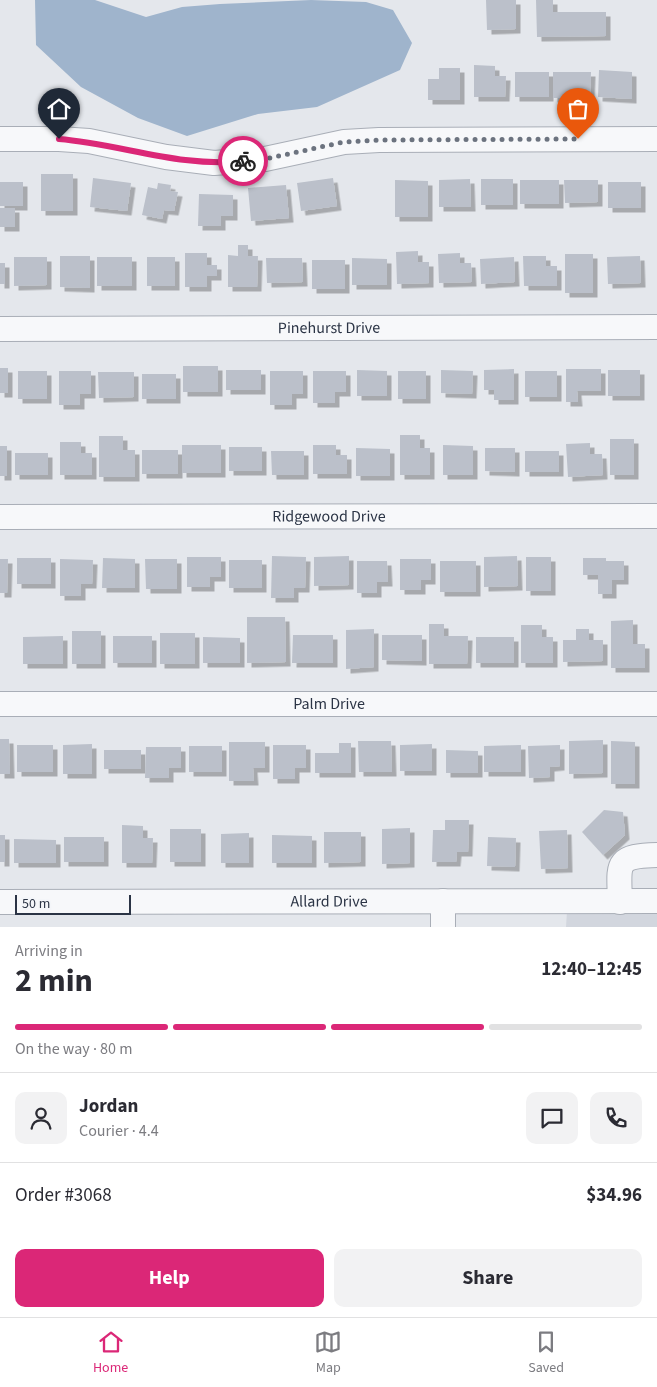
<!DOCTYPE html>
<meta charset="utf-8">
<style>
body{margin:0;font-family:"Source Sans 3",sans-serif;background:#f2f2f3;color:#2b2b33;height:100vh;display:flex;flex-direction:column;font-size:19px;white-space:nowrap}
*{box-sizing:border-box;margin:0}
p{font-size:16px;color:#7c7c81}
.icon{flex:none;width:28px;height:28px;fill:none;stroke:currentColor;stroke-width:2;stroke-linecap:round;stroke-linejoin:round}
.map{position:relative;height:927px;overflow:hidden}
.side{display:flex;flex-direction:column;background:#fff;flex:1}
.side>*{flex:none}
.scale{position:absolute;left:15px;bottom:12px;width:116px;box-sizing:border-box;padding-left:5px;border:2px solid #2b3445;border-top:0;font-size:14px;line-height:18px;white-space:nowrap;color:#2b3445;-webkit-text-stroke:4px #f4f6f9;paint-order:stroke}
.pin{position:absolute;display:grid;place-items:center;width:42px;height:42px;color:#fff;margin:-51px -21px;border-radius:50% 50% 50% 0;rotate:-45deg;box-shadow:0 0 5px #0007}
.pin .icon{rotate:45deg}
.courier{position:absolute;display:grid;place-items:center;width:50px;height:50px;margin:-25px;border:4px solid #db2777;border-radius:50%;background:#fff;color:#222;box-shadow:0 1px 6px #0007}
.summary em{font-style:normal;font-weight:700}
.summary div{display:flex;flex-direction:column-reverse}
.summary{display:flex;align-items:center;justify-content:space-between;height:85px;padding:0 15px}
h1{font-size:32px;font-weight:700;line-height:38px}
.bar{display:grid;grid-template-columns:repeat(4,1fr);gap:8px 5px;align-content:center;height:60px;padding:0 15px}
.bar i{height:6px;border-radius:4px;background:#e1e1e2}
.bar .on{background:#db2777}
.bar p{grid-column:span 4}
.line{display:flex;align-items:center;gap:12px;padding:0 15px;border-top:1px solid #e1e1e2}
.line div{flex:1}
.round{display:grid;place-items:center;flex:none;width:52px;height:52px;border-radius:10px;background:#f2f2f3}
.action{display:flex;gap:10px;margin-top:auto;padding:10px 15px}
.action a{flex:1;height:58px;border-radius:10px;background:#db2777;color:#fff;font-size:20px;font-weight:700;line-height:58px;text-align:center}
.action a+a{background:#f2f2f3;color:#2b2b33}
.menu{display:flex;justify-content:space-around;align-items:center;height:70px;border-top:1px solid #e1e1e2;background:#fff;font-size:14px;color:#7c7c81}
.menu a{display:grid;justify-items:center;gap:2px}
.menu .on{color:#db2777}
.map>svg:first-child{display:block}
</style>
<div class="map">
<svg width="657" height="927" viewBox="0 0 657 927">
<defs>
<filter id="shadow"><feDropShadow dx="4.5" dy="4.5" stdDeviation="0" flood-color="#0004"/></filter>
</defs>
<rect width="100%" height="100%" fill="#e4e7ec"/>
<path fill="#d2d6de" d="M657,910V927H566L567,911Z"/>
<path fill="#9fb4cc" d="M35,0H95L146,17L182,7L220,4L311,0L366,2L393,10L412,43L400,70L317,107L258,114L187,136L138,118L81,87L36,45Z"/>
<path fill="#bbc0ca" filter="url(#shadow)" d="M486,0H516V29L487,30Z
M536,0H553V12H606V36L537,37Z
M474,65L495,66V76H506L505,97H474Z
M439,68H460V100H428V79H439Z
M599,70L632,72V99L598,97Z
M515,72H549V97H515Z
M553,72H591L590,98H553Z
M41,174H73V211H41Z
M93,178L131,183L127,211L90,207Z
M333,178L337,206L301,211L297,183Z
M470,179L471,207H439V180Z
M481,179H513V205H481Z
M395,180L428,181V217H395Z
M520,180H559V204H520Z
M564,180H598V202L565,203Z
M0,182H23V206H0Z
M608,182H641V208H608Z
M158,183L171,185L170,191L178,192L174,211L164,210L162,219L142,215L148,187L157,189Z
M286,185L289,218L251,221L248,188Z
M199,194L233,195V216H221V226H198Z
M0,208H15V227H0Z
M238,245H248V256H258L257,287H228V255L238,256Z
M418,251V262H429V283L397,284L396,252Z
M185,253H207V265H217V276H207V287H185Z
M460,253V263H471L472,282L439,283L438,254Z
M565,254H593V293H565Z
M60,256H90V288L60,287Z
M523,256H546V266H557V286H524Z
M640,256L641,283L608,284L607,257Z
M14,257H47V285L14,286Z
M97,257H132V286H97Z
M147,257H175V286H147Z
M514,257L515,282L481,284L480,259Z
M266,258H302L303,282L267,283Z
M352,258L387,259V285H352Z
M312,260H345V289H312Z
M0,263H5V284H0Z
M183,366H218V392H183Z
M0,368H8V393H0Z
M514,369V400H494V390H484V370Z
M566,369H601V391H577L578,402H566Z
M226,370H261V390H226Z
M357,370L387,371V396H357Z
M441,370L473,371L472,394L441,393Z
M608,370H640V396H608Z
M18,371H47V399H18Z
M59,371H91V394H80V405H59Z
M270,371H303V394H292V405H270Z
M313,371H346V392H335V403H313Z
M398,371H426V399H398Z
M525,371H557V397H525Z
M98,372H134V397L99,398Z
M142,374H176V399H142Z
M400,435H420V448H430V475H400Z
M99,436H123V450H135V477H99Z
M610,439H634V475H610Z
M60,442H81V453H92V475H60Z
M590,443V454H602L603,475L568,477L566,444Z
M182,445H221V473H182Z
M313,445H336V455H347V474H313Z
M443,445L473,446V475H443Z
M0,446H7V476H0Z
M229,447H262V471H229Z
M356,448L390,449V476H356Z
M485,448H515V472L485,471Z
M142,450H178V474H142Z
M271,451H304V475H272Z
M525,451H559V472H525Z
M15,453H48V475H15Z
M272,556L306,557L305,588H294V598H271Z
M349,556V585L314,586V557Z
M517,556L518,586L484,587V557Z
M187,557H221V577H210V587H187Z
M526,557H551V591H526Z
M17,558H51V584H17Z
M103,558L135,559V588H102Z
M583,558H606V561H624V580H612V594H598V575H583Z
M0,559H8L7,593H0Z
M60,559L93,560L92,584H81V596H60Z
M145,559H177V589H146Z
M400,559H431V580H421V590H400Z
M229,560H262V588H229Z
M357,561H387L388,582H377V593H357Z
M440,561H476V592H440Z
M247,617H285L286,662L247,663Z
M633,620V644H645V668H611V621Z
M429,624H444V636H468L467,664H429Z
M521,625H542V637H553V663H521Z
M374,629V667L346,669V630Z
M576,629H589V640H603V661L563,662V640H576Z
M72,631H101V664H72Z
M160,633H195V664H160Z
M293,635H333V663H292Z
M382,635H422V661L382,660Z
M63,636V664H23V637Z
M113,636H152V663H113Z
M203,637L240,638V663H203Z
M476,637H514V663H476Z
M0,739H9L10,774H0Z
M603,740V773L569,774V741Z
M358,741H391L392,772H359Z
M611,741L635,742V784H611Z
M229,742H265V768H253L254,781H229Z
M339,743H351V773H315V753H339Z
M92,744V774H63V745Z
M432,744V771H400V745Z
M17,745H53V772H17Z
M273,745H306V768H295V779H273Z
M521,745V772H484V746Z
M560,745V766L550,767V777L529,778L528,746Z
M189,746H222V772H189Z
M146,747H181V768H169V778H145Z
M104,750H141V769H104Z
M446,750L478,751V773H446Z
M604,810L623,812L625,835L603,855L582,832Z
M445,820H469L468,852H457L456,862H432L433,830H445Z
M122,825L143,826V838H153L152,863H122Z
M410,828V863L382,864V829Z
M170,829H201V862H170Z
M567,830L568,868L541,869L539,831Z
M324,832H361V862L324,863Z
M249,833V863H221V834Z
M0,835H5V862H0Z
M272,835L312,836V863H272Z
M64,837H104V862H64Z
M488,837L516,838L515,867L487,866Z
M14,839L56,840V863H14Z"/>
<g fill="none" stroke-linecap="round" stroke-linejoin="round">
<g stroke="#a9aeb7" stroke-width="26">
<g id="minor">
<path d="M0,139H59L89,141L166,157L214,163L265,159L344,142L379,140L657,139"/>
<path id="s1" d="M0,329L657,327"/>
<path id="s2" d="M0,517L657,516"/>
<path id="s3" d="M0,704H657"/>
<path d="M443,901V927"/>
<path id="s4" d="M0,902L657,901"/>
<path d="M620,902C619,864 614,856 657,855"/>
</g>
</g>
<use href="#minor" stroke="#f7f8fa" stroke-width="24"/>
</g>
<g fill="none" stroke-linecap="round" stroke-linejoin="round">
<path stroke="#6c737f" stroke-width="5" stroke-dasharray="0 9" d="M243,161L265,159L344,142L379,140L578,139"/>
<path stroke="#db2777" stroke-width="6" d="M59,139C121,144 180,168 243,161"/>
</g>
<g text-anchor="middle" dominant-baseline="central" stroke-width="5" stroke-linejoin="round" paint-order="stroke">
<g font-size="16" fill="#2b3445" stroke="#f4f6f9">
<text stroke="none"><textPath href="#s1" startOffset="329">Pinehurst Drive</textPath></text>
<text stroke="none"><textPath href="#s2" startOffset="329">Ridgewood Drive</textPath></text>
<text stroke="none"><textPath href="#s3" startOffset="329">Palm Drive</textPath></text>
<text stroke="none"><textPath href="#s4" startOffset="329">Allard Drive</textPath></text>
</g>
</g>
</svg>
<div class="scale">50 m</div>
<div class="pin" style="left:578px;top:139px;background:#ea580c"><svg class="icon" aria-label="bag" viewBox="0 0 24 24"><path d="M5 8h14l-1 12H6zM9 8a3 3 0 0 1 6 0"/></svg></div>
<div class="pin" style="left:59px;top:139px;background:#1f2937"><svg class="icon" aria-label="home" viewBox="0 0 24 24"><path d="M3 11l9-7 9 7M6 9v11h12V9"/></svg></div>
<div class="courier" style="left:243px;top:161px"><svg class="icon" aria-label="bike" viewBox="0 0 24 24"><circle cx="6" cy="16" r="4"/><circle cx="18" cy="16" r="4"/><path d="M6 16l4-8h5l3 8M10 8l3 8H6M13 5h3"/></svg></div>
</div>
<section class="side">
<div class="summary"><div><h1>2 min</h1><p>Arriving in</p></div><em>12:40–12:45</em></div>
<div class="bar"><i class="on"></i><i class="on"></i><i class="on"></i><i></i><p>On the way · 80 m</p></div>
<div class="line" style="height:90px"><a class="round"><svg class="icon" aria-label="person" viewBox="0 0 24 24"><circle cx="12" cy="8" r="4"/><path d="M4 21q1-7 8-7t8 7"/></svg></a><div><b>Jordan</b><p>Courier · 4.4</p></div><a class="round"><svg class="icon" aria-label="chat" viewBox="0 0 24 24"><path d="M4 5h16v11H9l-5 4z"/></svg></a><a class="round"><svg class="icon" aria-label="phone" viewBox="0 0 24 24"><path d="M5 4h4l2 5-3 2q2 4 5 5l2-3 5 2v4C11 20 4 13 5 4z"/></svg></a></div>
<div class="line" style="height:65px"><div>Order #3068</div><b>$34.96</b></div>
<div class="action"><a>Help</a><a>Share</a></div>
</section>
<nav class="menu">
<a class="on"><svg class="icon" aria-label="home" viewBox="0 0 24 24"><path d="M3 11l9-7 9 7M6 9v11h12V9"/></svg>Home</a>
<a><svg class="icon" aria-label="map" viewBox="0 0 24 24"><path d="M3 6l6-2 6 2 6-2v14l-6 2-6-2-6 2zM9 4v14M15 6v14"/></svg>Map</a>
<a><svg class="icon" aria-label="saved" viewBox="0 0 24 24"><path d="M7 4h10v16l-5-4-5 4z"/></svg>Saved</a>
</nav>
